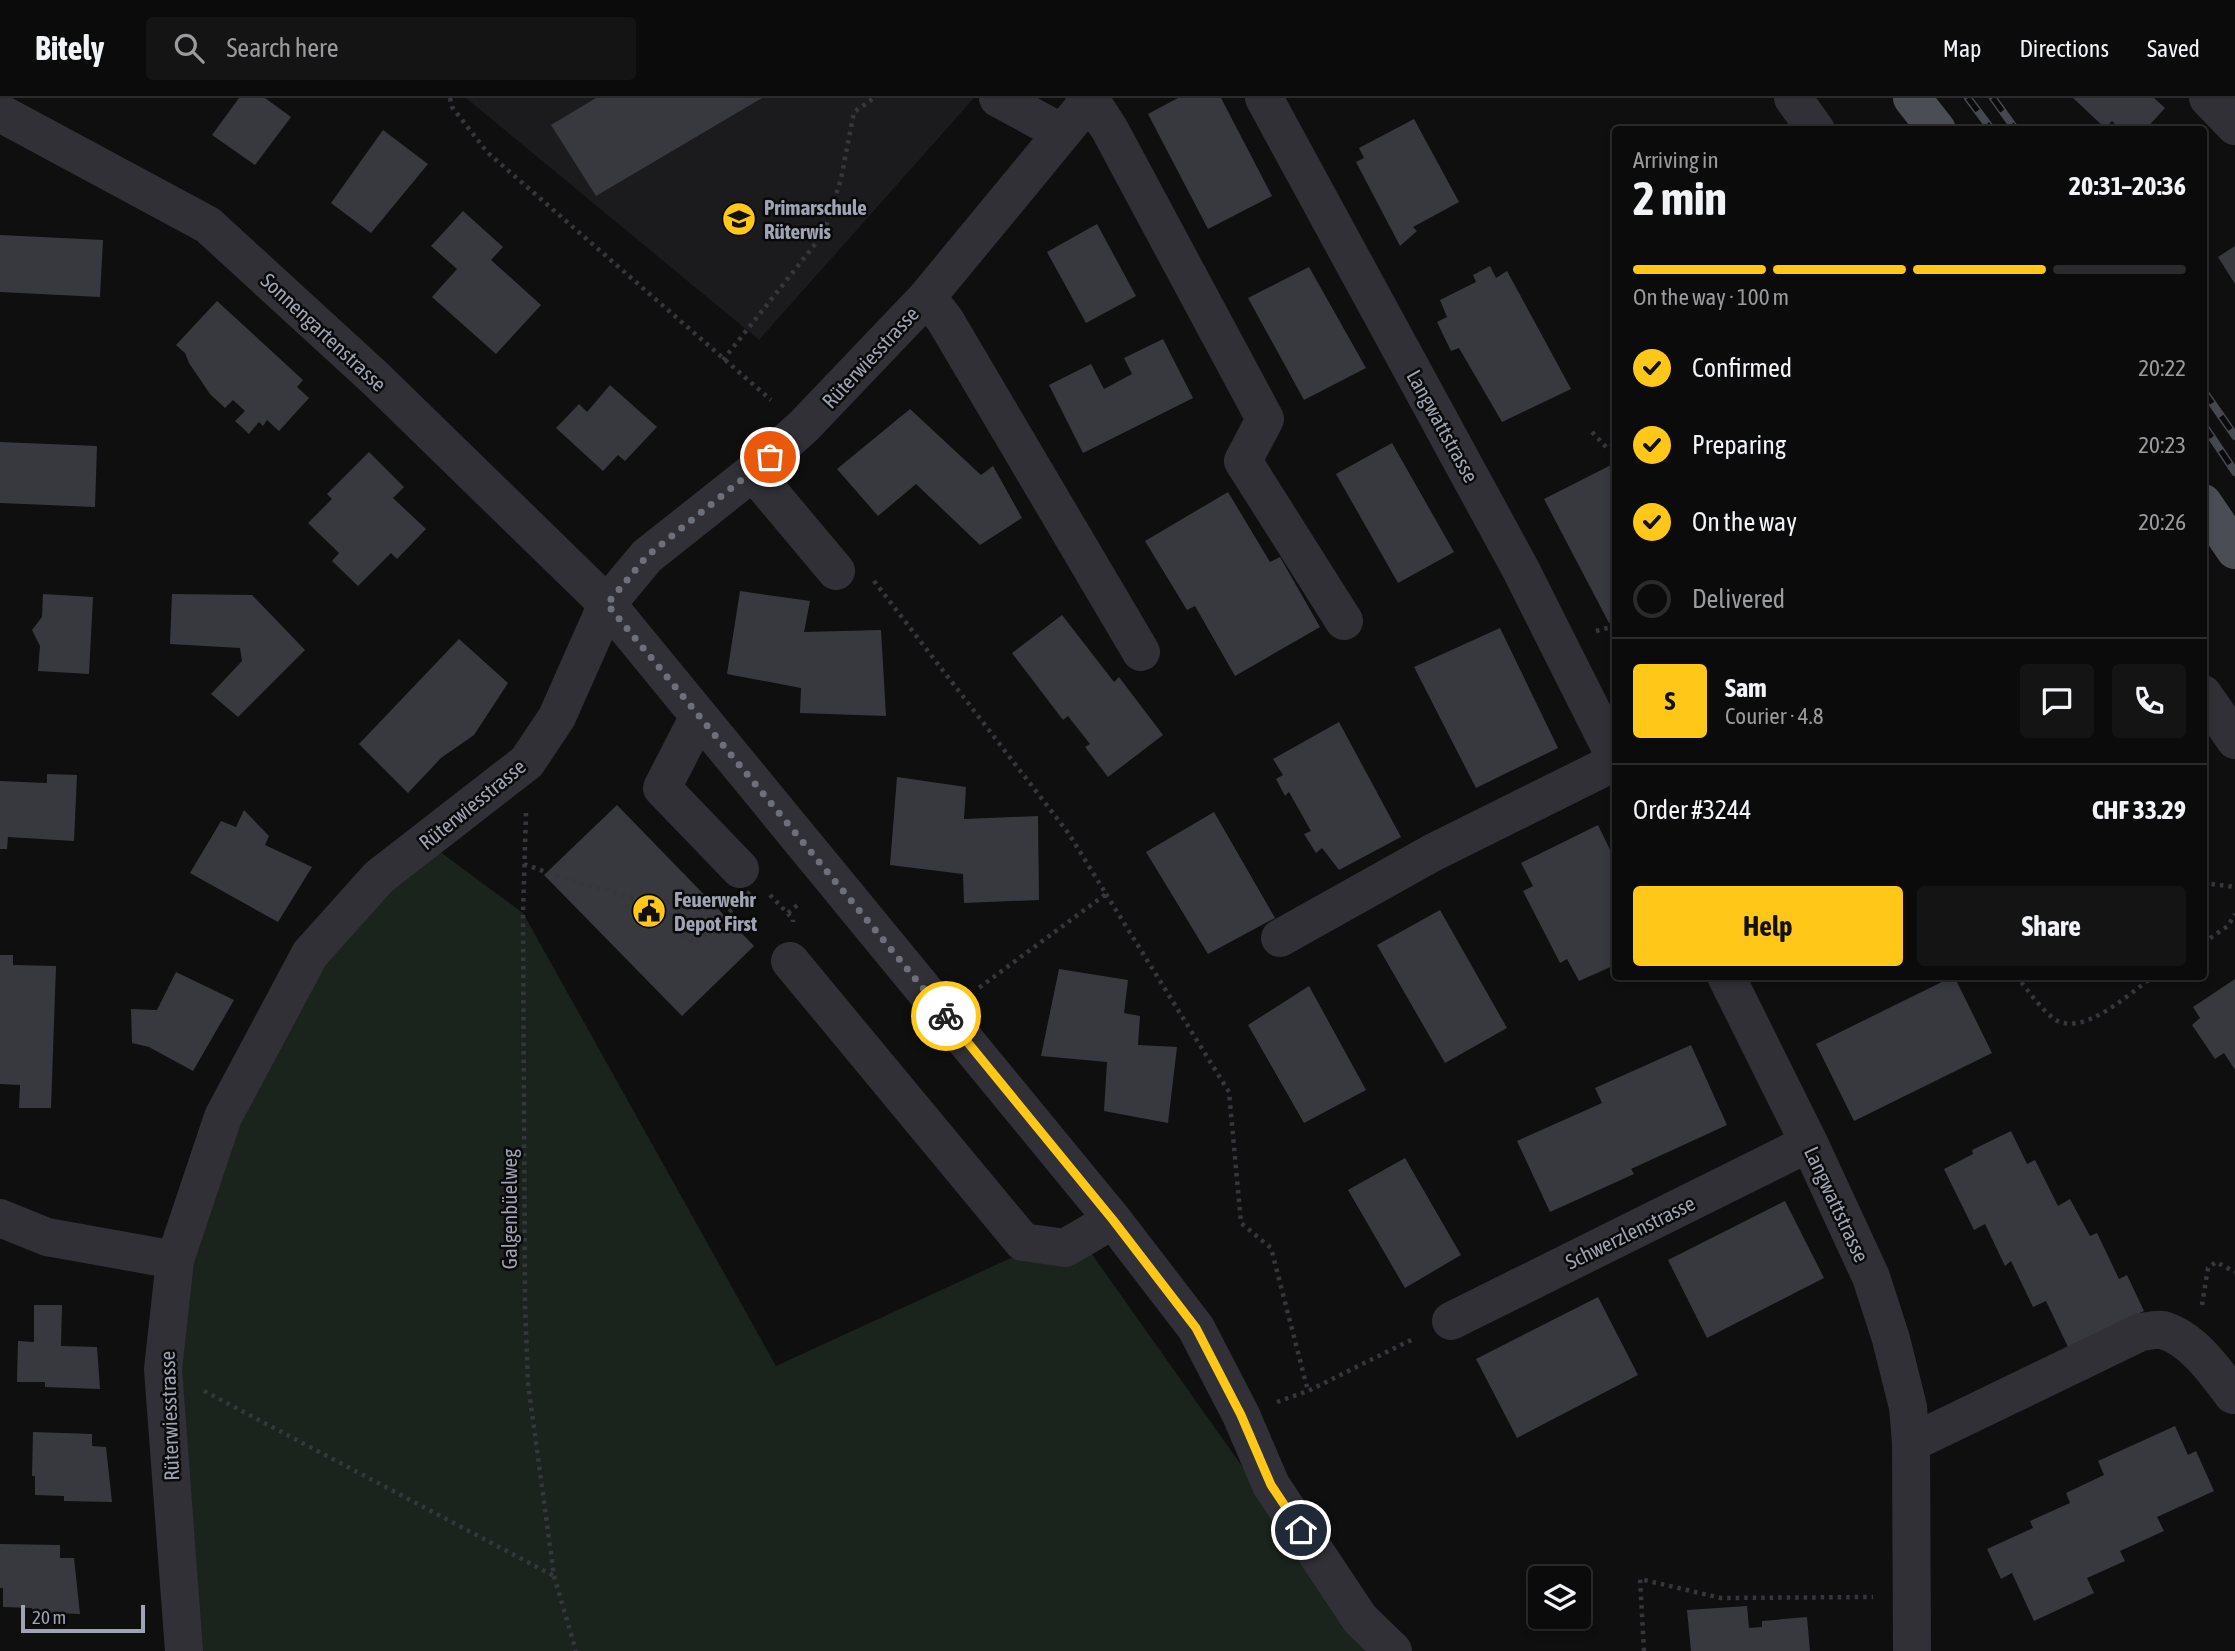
<!DOCTYPE html>
<meta charset="utf-8">
<style>
body{margin:0;font-family:"Asap Condensed",sans-serif;background:#141415;color:#f1f3f6;height:100vh;display:flex;flex-direction:column;font-size:26px;white-space:nowrap}
*{box-sizing:border-box;margin:0}
p{font-size:23px;color:#9a9b9d}
.icon{flex:none;width:38px;height:38px;fill:none;stroke:currentColor;stroke-width:2;stroke-linecap:round;stroke-linejoin:round}
.map{position:relative;flex:1;overflow:hidden}
.drawer{position:absolute;left:1612px;top:28px;width:595px;height:854px;display:flex;flex-direction:column;background:#0b0b0c;border-radius:7px;box-shadow:0 4px 10px #0003,0 0 0 2px #2b2b2d}
.drawer>*{flex:none}
.controls{position:absolute;left:1528px;top:1468px;display:grid;gap:14px}
.controls a{display:grid;place-items:center;width:63px;height:63px;border-radius:7px;background:#0b0b0c;box-shadow:0 4px 10px #0003,0 0 0 2px #2b2b2d;font-size:35px}
.scale{position:absolute;left:21px;bottom:18px;width:124px;box-sizing:border-box;padding-left:7px;border:4px solid #9fa3b3;border-top:0;font-size:19px;line-height:24px;white-space:nowrap;color:#9fa3b3;-webkit-text-stroke:5px #0a0a0b;paint-order:stroke}
.pin{position:absolute;display:grid;place-items:center;width:60px;height:60px;color:#fff;margin:-30px;border:4px solid #fff;border-radius:50%;box-shadow:0 2px 7px #0007}
.courier{position:absolute;display:grid;place-items:center;width:70px;height:70px;margin:-35px;border:5px solid #ffc818;border-radius:50%;background:#fff;color:#222;box-shadow:0 2px 9px #0007}
.summary em{font-style:normal;font-weight:700}
.summary div{display:flex;flex-direction:column-reverse}
.summary{display:flex;align-items:center;justify-content:space-between;height:119px;padding:0 21px}
h1{font-size:46px;font-weight:700;line-height:52px}
.bar{display:grid;grid-template-columns:repeat(4,1fr);gap:10px 7px;align-content:center;height:84px;padding:0 21px}
.bar i{height:9px;border-radius:5px;background:#2b2b2d}
.bar .active{background:#ffc818}
.bar p{grid-column:span 4}
.line{display:flex;align-items:center;gap:18px;padding:0 21px;border-top:2px solid #2b2b2d}
.line div{flex:1}
.round{display:grid;place-items:center;flex:none;width:74px;height:74px;border-radius:7px;background:#141415}
ol{padding:0 21px;list-style:none}
li{display:flex;align-items:center;gap:21px;height:77px}
li p{margin-inline-start:auto}
li .icon{padding:7px;border-radius:50%;background:#ffc818;color:#111;stroke-width:4}
li:last-child{color:#9a9b9d}
li i{width:38px;height:38px;border:4px solid #2b2b2d;border-radius:50%}
.action{display:flex;gap:14px;margin-top:auto;padding:14px 21px}
.action a{flex:1;height:80px;border-radius:7px;background:#ffc818;color:#111;font-size:28px;font-weight:700;line-height:80px;text-align:center}
.action a+a{background:#141415;color:#f1f3f6}
header{display:flex;align-items:center;gap:42px;box-sizing:border-box;height:98px;padding:0 35px;background:#0b0b0c;border-bottom:2px solid #2b2b2d}
header strong{font-size:33px}
nav{display:flex;gap:38px;margin-inline-start:auto;font-size:24px}
.search{width:490px;height:63px;background:#141415;display:flex;align-items:center;gap:18px;box-sizing:border-box;padding:0 24px;border-radius:7px;color:#9a9b9d;font-size:26px}
.map>svg:first-child{display:block}
</style>
<header>
<strong>Bitely</strong>
<div class="search"><svg class="icon" aria-label="search" viewBox="0 0 24 24"><circle cx="10" cy="10" r="6"/><path d="M15 15l6 6"/></svg>Search here</div>
<nav><a>Map</a><a>Directions</a><a>Saved</a></nav>
</header>
<div class="map">
<svg width="2235" height="1553" viewBox="0 0 2235 1553">
<rect width="100%" height="100%" fill="#0f0f10"/>
<path fill="#1b1b1d" d="M466,0H974L759,242Z"/>
<path fill="#1b231d" d="M439,753L523,815L776,1268L1074,1131L1373,1553H184L175,1162L310,856Z"/>
<path fill="#38393f" d="M239,0H265L291,19L255,67L212,37Z
M596,0H762L596,98L551,27Z
M1178,0H1221L1272,98L1208,131L1148,16Z
M2073,0H2154L2165,10L2145,32H2121L2112,23L2105,30Z
M1414,21L1459,104L1413,129L1417,133L1400,148L1356,64L1364,60L1359,50Z
M383,32L428,66L371,135L331,105Z
M463,113L503,149L491,162L541,207L496,256L432,199L457,171L431,148Z
M1097,126L1136,198L1086,225L1047,154Z
M0,137L103,142L100,199L0,194Z
M2235,148V186L2218,159Z
M1490,168L1496,180L1507,173L1571,291L1502,324L1459,250L1451,253L1437,224L1447,219L1440,202L1476,184L1473,177Z
M1309,169L1366,270L1304,302L1248,200Z
M217,203L303,282L297,289L309,300L279,333L267,322L263,328L259,324L249,336L235,323L245,313L233,302L225,310L210,296L189,265L185,255L176,247Z
M1163,241L1193,300L1083,355L1049,287L1091,266L1104,291L1132,276L1124,260Z
M610,287L657,329L625,363L618,357L603,373L556,330L579,306L587,314Z
M910,311L981,377L993,368L1022,420L980,447L916,386L878,418L837,371Z
M0,344L97,348L95,409L0,405Z
M1392,345L1454,454L1398,485L1336,376Z
M369,354L404,389L393,400L426,431L397,461L391,455L358,488L332,463L339,455L308,425L332,401L327,396Z
M1615,365V522L1609,525L1544,401Z
M1228,394L1270,464L1280,459L1320,529L1235,578L1195,508L1187,512L1145,443Z
M740,493L810,503L804,534L881,532L886,618L800,615L801,590L727,576Z
M43,496L93,499L89,576L38,573L40,548L32,532L42,519Z
M172,496L252,497L305,552L238,619L211,596L242,563L240,550L170,546Z
M1062,517L1114,584L1119,579L1163,637L1108,679L1085,649L1090,646L1068,618L1063,622L1012,555Z
M1500,530L1558,650L1476,690L1414,569Z
M459,541L508,585L474,637L441,660L408,695L359,646Z
M1339,624L1401,739L1339,772L1322,750L1316,755L1304,736L1311,733L1289,694L1285,698L1276,681L1283,677L1273,661Z
M47,676L77,677L74,743L8,739L7,751H0V683L47,685Z
M897,679L966,689L964,721L1038,718L1039,802L964,805L963,776L890,767Z
M617,707L754,848L682,918L544,777Z
M244,712L269,738L265,747L312,769L278,824L190,775L221,723L236,729Z
M1214,714L1275,820L1208,856L1146,754Z
M1598,727L1615,762V867L1579,883L1567,861L1560,865L1523,793L1533,788L1521,765Z
M1440,812L1507,930L1445,965L1377,847Z
M0,857H13V867L56,868L51,1010H19L20,987L0,986Z
M1059,871L1128,882L1124,915L1140,918L1138,947L1177,949L1168,1025L1104,1013L1107,964L1041,958Z
M176,874L234,902L193,973L149,949L132,945L131,911L157,912Z
M1954,878L1992,955L1854,1023L1816,946Z
M2235,881V972L2224,955L2215,961L2192,927L2200,920L2193,909Z
M1309,888L1366,992L1304,1025L1248,927Z
M1691,947L1727,1027L1631,1071L1634,1076L1550,1114L1517,1043L1602,1005L1595,990Z
M2011,1033L2027,1066L2035,1062L2058,1108L2070,1101L2090,1138L2097,1135L2119,1181L2127,1177L2144,1213L2068,1249L2046,1203L2033,1209L2011,1163L2005,1168L1985,1126L1974,1132L1944,1071L1973,1056L1972,1052Z
M1405,1060L1461,1157L1405,1190L1348,1092Z
M1785,1103L1824,1180L1707,1240L1668,1162Z
M1598,1199L1638,1277L1517,1340L1476,1261Z
M34,1207H62L61,1248L97,1249L100,1291L45,1289V1284H17L18,1243L34,1244Z
M2175,1328L2188,1357L2196,1353L2214,1393L2157,1419L2164,1433L2120,1453L2125,1463L2087,1480L2094,1495L2034,1523L2012,1475L2001,1481L1987,1451L2033,1430L2030,1423L2070,1405L2066,1395L2104,1377L2098,1363Z
M33,1334L92,1336V1348L106,1349L112,1404L64,1403V1398L35,1397V1378H32Z
M0,1446L60,1447V1460H74L80,1516L32,1514V1510L3,1509V1490H0Z
M1747,1508L1749,1530L1762,1529V1523L1807,1519L1810,1553H1691L1687,1512Z"/>
<g fill="none" stroke-linecap="round" stroke-linejoin="round">
<path stroke="#36373d" stroke-width="4.5" stroke-dasharray="3.5 5" stroke-linecap="butt" d="M450,0L452,9L487,54L771,302
M723,262L824,135L841,81L854,14L874,0
M1592,334L1607,350L1615,346
M874,483L1069,736L1106,796L976,892
M1596,533L1615,528
M526,715L523,815L525,1207L528,1285L554,1478L576,1553
M524,766L557,778L653,806L695,846L717,826
M2203,785L2235,789
M1106,796L1229,994L1241,1125L1271,1150L1308,1293
M770,797L793,821V824
M788,815L801,804
M2203,845L2228,828L2235,816
M2016,878C2028,892 2039,909 2053,920C2081,942 2131,894 2154,878
M2202,1207L2208,1170L2216,1164L2235,1174
M204,1293L554,1478
M1277,1304L1308,1293L1415,1240
M1644,1553L1640,1481L1721,1500L1873,1499"/>
<path stroke="#303036" stroke-width="38" d="M998,0L1062,35
M1264,0L1521,472L1615,659
M1793,0L1816,32
M2208,0L2235,28
M1090,1L1110,32L1265,321L1243,363L1344,523
M0,15L208,127L376,281L607,506L1113,1122L1196,1230L1241,1317L1271,1387L1360,1521L1393,1553
M927,199L945,222L1141,554
M753,374L836,473
M2203,596L2235,642
M699,618L662,690L740,771
M1280,840L1432,755L1615,664
M790,863L1023,1144L1065,1150L1113,1122
M1726,878L1809,1045L1871,1179L1891,1241L1908,1309L1911,1345L1912,1553
M0,1120L47,1139L175,1162
M1451,1223L1809,1045
M1911,1345L2141,1234C2148,1233 2156,1231 2163,1232C2193,1241 2215,1273 2233,1297
M184,1553L163,1271L175,1162L223,1019L310,856L379,779L527,664L557,619L607,506L647,458L753,374L803,329L927,199L1091,0"/>
<path stroke="#4b4d55" stroke-width="38" d="M1912,0L1937,32
M2203,405L2235,452"/>
<g stroke="#46484f" stroke-width="8">
<path id="rail" d="M1968,0L1992,32
M1993,0L2016,32
M2203,292L2235,338
M2203,326L2235,374"/>
</g>
<use href="#rail" stroke="#0a0a0b" stroke-width="5" stroke-dasharray="16" stroke-linecap="butt"/>
<path stroke="#36373d" stroke-width="4.5" stroke-dasharray="3.5 5" stroke-linecap="butt" d="M717,826L751,793"/>
</g>
<g fill="none" stroke-linecap="round" stroke-linejoin="round">
<path stroke="#6d6f7a" stroke-width="7" stroke-dasharray="0 12.6" d="M770,359L647,458L607,506L946,918"/>
<path stroke="#ffc818" stroke-width="9" d="M946,918L1113,1122L1196,1230L1241,1317L1271,1387L1301,1432"/>
</g>
<defs>
<g id="school-disc" transform="scale(1.75)"><circle r="9.5" fill="#ffc818" stroke="#0a0a0b"/><path d="M0-5L7-2L0 1L-7-2ZM-4 1L0 2.5L4 1V4Q0 6-4 4Z" fill="#111"/></g>
<g id="civic-disc" transform="scale(1.75)"><circle r="9.5" fill="#ffc818" stroke="#0a0a0b"/><path d="M-.6-6.5H3V-4.5H.6V-3L4-1V1h2V6H-6V1h2V-1L-.6-3ZM-1.2 2.5V6h2.4V2.5Z" fill="#111"/></g>
</defs>
<g fill-rule="evenodd">
<use href="#school-disc" x="739" y="121"/>
<use href="#civic-disc" x="649" y="813"/>
</g>
<g text-anchor="middle" dominant-baseline="central" stroke-width="5" stroke-linejoin="round" paint-order="stroke">
<g font-size="21" font-weight="bold" fill="#9fa3b3" stroke="#0a0a0b" text-anchor="start">
<text x="764" y="109">Primarschule<tspan x="764" dy="24">Rüterwis</tspan></text>
<text x="674" y="801">Feuerwehr<tspan x="674" dy="24">Depot First</tspan></text>
</g>
<g font-size="21" fill="#9fa3b3" stroke="#0a0a0b">
<text transform="translate(324 234) rotate(43)">Sonnengartenstrasse</text>
<text transform="translate(870 259) rotate(-47)">Rüterwiesstrasse</text>
<text transform="translate(1443 328) rotate(61)">Langwattstrasse</text>
<text transform="translate(472 706) rotate(-39)">Rüterwiesstrasse</text>
<text transform="translate(1837 1106) rotate(65)">Langwattstrasse</text>
<text transform="translate(509 1111) rotate(-90)">Galgenbüelweg</text>
<text transform="translate(1630 1134) rotate(-26)">Schwerzlenstrasse</text>
<text transform="translate(169 1318) rotate(-92)">Rüterwiesstrasse</text>
</g>
</g>
</svg>
<div class="controls">
<a><svg class="icon" aria-label="layers" viewBox="0 0 24 24"><path d="M12 4l9 5-9 5-9-5zM3 14l9 5 9-5"/></svg></a>
</div>
<div class="scale">20 m</div>
<div class="pin" style="left:770px;top:359px;background:#ea580c"><svg class="icon" aria-label="bag" viewBox="0 0 24 24"><path d="M5 8h14l-1 12H6zM9 8a3 3 0 0 1 6 0"/></svg></div>
<div class="pin" style="left:1301px;top:1432px;background:#1f2937"><svg class="icon" aria-label="home" viewBox="0 0 24 24"><path d="M3 11l9-7 9 7M6 9v11h12V9"/></svg></div>
<div class="courier" style="left:946px;top:918px"><svg class="icon" aria-label="bike" viewBox="0 0 24 24"><circle cx="6" cy="16" r="4"/><circle cx="18" cy="16" r="4"/><path d="M6 16l4-8h5l3 8M10 8l3 8H6M13 5h3"/></svg></div>
<section class="drawer">
<div class="summary"><div><h1>2 min</h1><p>Arriving in</p></div><em>20:31–20:36</em></div>
<div class="bar"><i class="active"></i><i class="active"></i><i class="active"></i><i></i><p>On the way · 100 m</p></div>
<ol>
<li><svg class="icon" aria-label="check" viewBox="0 0 24 24"><path d="M5 12l5 5 9-10"/></svg>Confirmed<p>20:22</p></li>
<li><svg class="icon" aria-label="check" viewBox="0 0 24 24"><path d="M5 12l5 5 9-10"/></svg>Preparing<p>20:23</p></li>
<li><svg class="icon" aria-label="check" viewBox="0 0 24 24"><path d="M5 12l5 5 9-10"/></svg>On the way<p>20:26</p></li>
<li><i></i>Delivered</li>
</ol>
<div class="line" style="height:126px"><b class="round" style="background:#ffc818;color:#111">S</b><div><b>Sam</b><p>Courier · 4.8</p></div><a class="round"><svg class="icon" aria-label="chat" viewBox="0 0 24 24"><path d="M4 5h16v11H9l-5 4z"/></svg></a><a class="round"><svg class="icon" aria-label="phone" viewBox="0 0 24 24"><path d="M5 4h4l2 5-3 2q2 4 5 5l2-3 5 2v4C11 20 4 13 5 4z"/></svg></a></div>
<div class="line" style="height:91px"><div>Order #3244</div><b>CHF 33.29</b></div>
<div class="action"><a>Help</a><a>Share</a></div>
</section>
</div>
